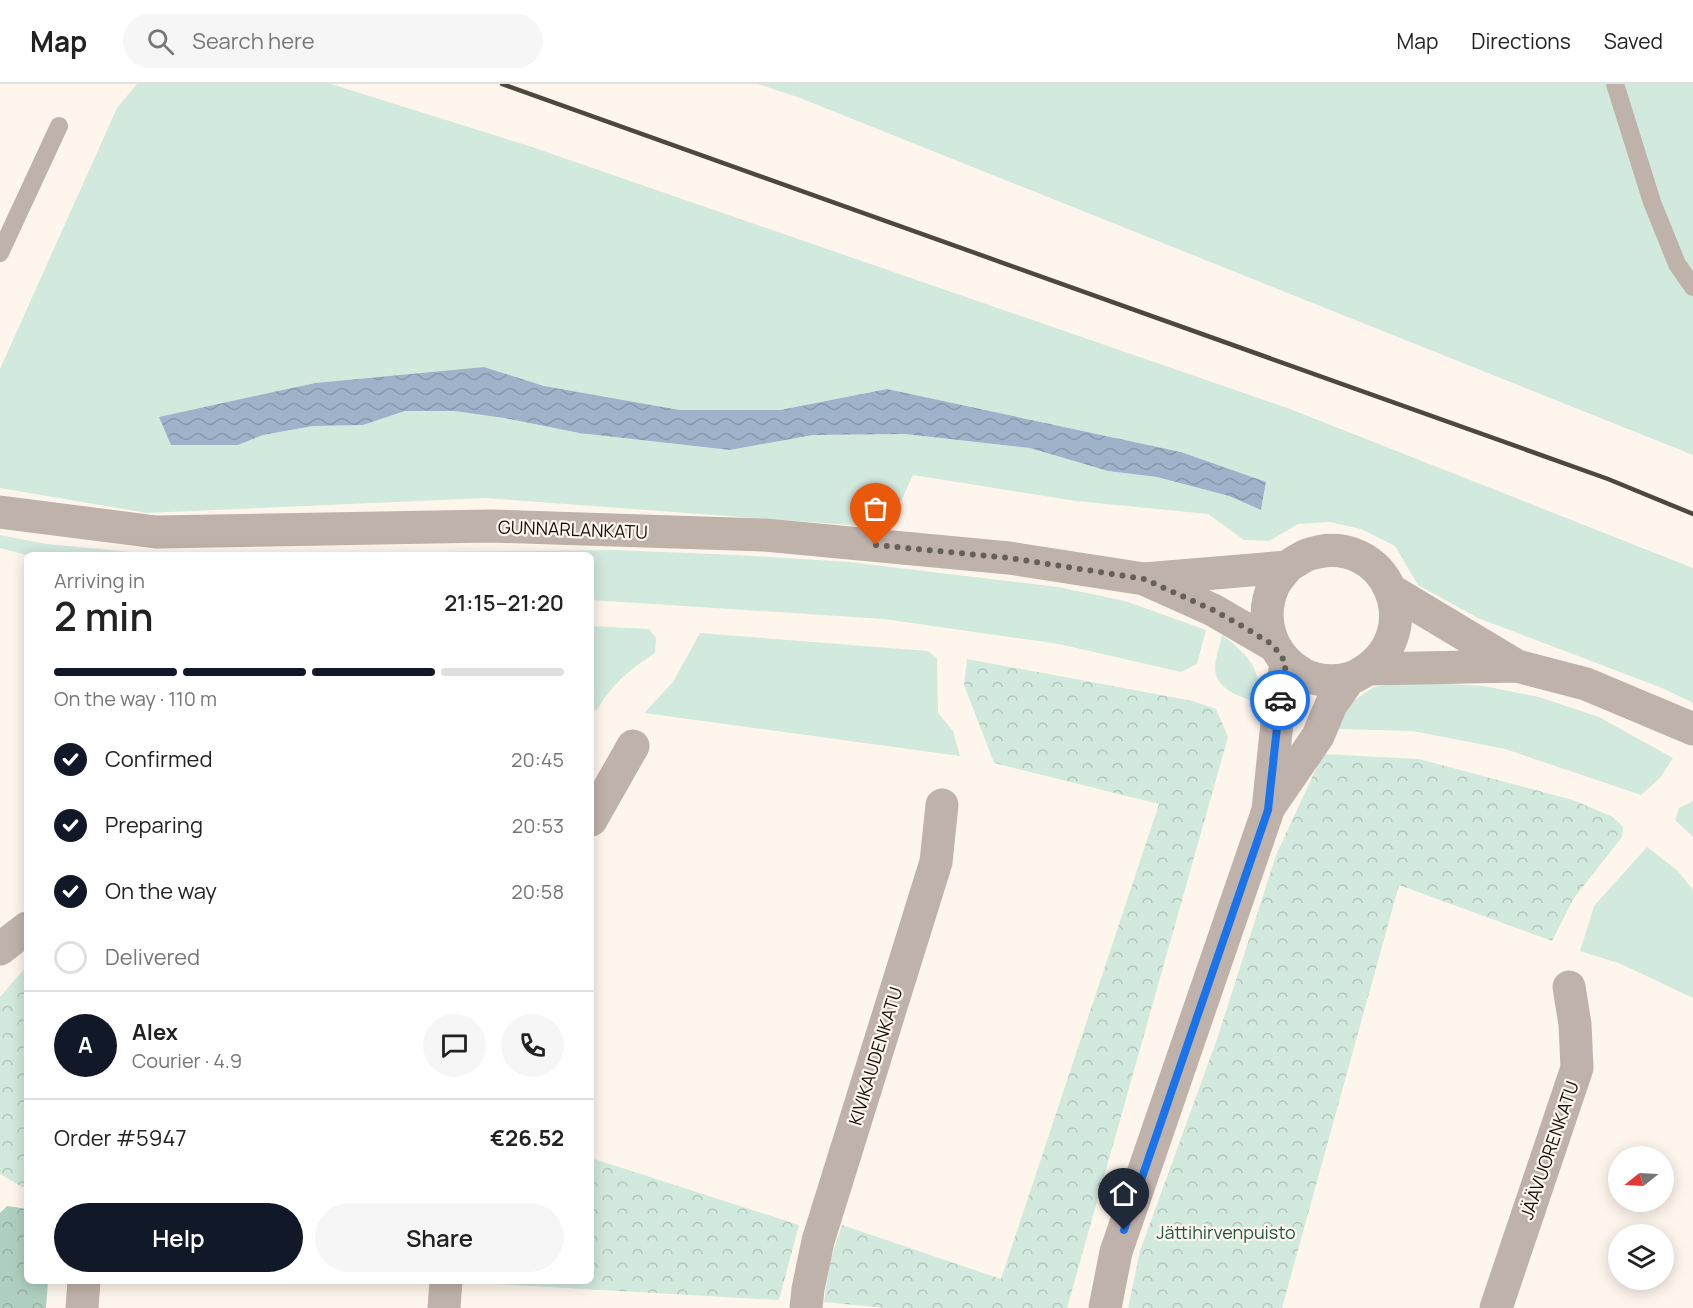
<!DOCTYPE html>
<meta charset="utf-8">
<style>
body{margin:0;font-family:Manrope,sans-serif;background:#f6f6f6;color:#222;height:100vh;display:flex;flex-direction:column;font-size:22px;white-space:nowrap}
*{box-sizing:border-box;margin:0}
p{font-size:20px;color:#767676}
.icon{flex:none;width:33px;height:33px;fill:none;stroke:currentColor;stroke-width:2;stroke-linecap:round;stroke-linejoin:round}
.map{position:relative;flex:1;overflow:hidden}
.sheet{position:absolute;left:24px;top:468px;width:570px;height:732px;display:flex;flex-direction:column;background:#fff;border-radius:9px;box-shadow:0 3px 15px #0003}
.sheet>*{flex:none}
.needle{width:39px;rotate:252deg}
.buttons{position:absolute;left:1608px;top:1062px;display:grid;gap:12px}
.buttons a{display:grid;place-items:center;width:66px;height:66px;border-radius:50%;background:#fff;box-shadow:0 3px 15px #0003;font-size:30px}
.pin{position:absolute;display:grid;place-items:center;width:51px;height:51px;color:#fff;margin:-62px -26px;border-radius:50% 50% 50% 0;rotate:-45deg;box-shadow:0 0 6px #0007}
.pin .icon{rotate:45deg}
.courier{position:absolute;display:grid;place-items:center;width:60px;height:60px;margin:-30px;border:4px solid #1a73e8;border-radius:50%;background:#fff;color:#222;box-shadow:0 2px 8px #0007}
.head em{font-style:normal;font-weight:600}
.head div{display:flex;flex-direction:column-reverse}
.head{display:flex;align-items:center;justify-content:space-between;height:102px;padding:0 30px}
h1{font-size:39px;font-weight:600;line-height:45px}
.bar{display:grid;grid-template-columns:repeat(4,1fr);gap:9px 6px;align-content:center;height:72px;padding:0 30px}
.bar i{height:8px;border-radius:4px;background:#e0e0e0}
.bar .current{background:#111827}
.bar p{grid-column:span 4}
.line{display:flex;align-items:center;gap:15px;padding:0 30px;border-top:2px solid #e0e0e0}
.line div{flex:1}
.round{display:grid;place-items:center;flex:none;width:63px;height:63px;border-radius:32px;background:#f6f6f6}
ol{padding:0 30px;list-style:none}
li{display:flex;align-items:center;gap:18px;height:66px}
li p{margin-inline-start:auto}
li .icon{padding:6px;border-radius:50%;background:#111827;color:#fff;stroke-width:4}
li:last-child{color:#767676}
li i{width:33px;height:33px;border:3px solid #e0e0e0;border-radius:50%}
.button{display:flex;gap:12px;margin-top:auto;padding:12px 30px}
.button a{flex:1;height:69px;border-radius:36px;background:#111827;color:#fff;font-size:24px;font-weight:600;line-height:69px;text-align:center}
.button a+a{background:#f6f6f6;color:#222}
header{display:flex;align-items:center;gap:36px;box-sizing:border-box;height:84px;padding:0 30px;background:#fff;border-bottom:2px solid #e0e0e0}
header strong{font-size:28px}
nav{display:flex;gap:33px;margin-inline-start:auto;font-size:21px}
.search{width:420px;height:54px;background:#f6f6f6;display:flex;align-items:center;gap:15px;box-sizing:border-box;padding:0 21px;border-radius:33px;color:#767676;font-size:22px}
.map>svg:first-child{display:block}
</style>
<header>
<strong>Map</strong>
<div class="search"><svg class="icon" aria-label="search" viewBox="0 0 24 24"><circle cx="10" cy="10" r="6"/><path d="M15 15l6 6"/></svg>Search here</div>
<nav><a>Map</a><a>Directions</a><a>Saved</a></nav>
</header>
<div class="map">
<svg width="1693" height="1224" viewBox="0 0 1693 1224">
<defs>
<pattern id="forest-crowns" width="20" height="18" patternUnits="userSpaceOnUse" patternTransform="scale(1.5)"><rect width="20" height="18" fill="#afd0c1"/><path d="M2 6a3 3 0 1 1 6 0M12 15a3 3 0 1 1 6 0" fill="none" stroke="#96b1a4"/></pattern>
<pattern id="park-crowns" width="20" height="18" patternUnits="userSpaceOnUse" patternTransform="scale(1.5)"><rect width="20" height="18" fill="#d2e9de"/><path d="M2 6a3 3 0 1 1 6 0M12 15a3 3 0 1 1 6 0" fill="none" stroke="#b4c7bd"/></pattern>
<pattern id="water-waves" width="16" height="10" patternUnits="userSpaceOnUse" patternTransform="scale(1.5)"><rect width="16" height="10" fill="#9eb2ca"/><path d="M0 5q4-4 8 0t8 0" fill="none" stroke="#8798ac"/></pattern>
</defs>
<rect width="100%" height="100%" fill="#fef6ed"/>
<path fill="#d2e9de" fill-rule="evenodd" d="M137,0H331L532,63L1290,325L1693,484V619L1662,604L1478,534L1418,501L1395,462L1361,445L1330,438L1298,440L1269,457L1244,456L1208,430L1076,417L913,391L901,417L862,442L485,414L147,429L0,404V285L117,24ZM484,283L544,302L680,326H780L887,305L1181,368L1266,399L1261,426L1229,412L1157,393L1108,387L1030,364L905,350L813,351L730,366L579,349L504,334L454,327H405L363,341L313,342L263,351L237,361L160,334L315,299Z
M758,0H1693V371L800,14Z
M0,451L47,460L163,471H27L0,464Z
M614,466L738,471L849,478L1058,503L1125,517L1206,546L1197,580L1181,588L1059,560L884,535L591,516V471H401L436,468Z
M591,542L649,545L656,554L655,569C630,585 612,600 597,626L591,625Z
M700,549L928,567L937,574L938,629L953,647L960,672L644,629L673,598Z
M1222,551C1253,575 1257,582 1263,620C1245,614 1216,608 1215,585C1215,574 1220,561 1222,551Z
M1413,598L1484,602L1539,613L1599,633L1673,674L1660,694L1641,711L1505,665L1413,647L1338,645L1350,619L1374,603Z
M1693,717V753L1675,736L1679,724Z
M1647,763L1678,787L1693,806V914L1621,880L1580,867L1594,822Z"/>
<path fill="url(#forest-crowns)" d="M7,1122L27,1125V1197H48L46,1224H0V1129Z"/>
<path fill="url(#park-crowns)" d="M967,575L1193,617L1216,625L1228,653L1067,1224H885L824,1218L830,1177L842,1141L1001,1195L1159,720L994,679L964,601Z
M1323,670L1419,675L1573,716L1613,733L1623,743L1622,753L1574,814L1552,857L1399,801L1282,1224H1128L1140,1167L1217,955L1276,771Z
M27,882V1103H22L0,1090V913Z
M591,1074L799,1141L779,1216L459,1198L591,1197Z"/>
<path fill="url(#water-waves)" d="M484,283L544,302L680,326H780L887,305L1181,368L1266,398L1261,426L1229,412L1157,393L1108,387L1030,364L905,350L813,351L730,366L579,349L504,334L454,327H405L363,341L313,342L263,351L238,361H171L159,333L315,299Z"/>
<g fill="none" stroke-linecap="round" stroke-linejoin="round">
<path stroke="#bfb2aa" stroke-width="18" d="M1615,0L1652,118L1677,180L1693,203
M0,169L59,42"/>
<path stroke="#bfb2aa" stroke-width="33" d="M1270,722L1318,652L1331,621L1349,595
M591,736L633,662
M0,865L27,844
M82,1224L84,1197
M444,1224L446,1197
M806,1224L808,1205L818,1157L936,778L942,721
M1105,1224L1116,1168L1268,726L1277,639L1286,579
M1496,1224L1577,984L1575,940L1569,903"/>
<path stroke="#bfb2aa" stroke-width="33" d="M0,428L156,448L491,442L765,451L1009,474L1144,495L1287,483C1293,479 1300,474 1307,471C1387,443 1433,553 1356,592C1341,599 1317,598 1303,590C1271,572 1258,535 1274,501C1277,495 1283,489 1287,483
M1146,496L1213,526L1273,561
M1392,507L1517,582
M1370,585L1517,582L1586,600L1693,645"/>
<path stroke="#4e473f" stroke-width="4.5" d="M502,0L1608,395L1693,430"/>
</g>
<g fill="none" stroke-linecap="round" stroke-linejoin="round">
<path stroke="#676058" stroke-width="6" stroke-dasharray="0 10.8" d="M876,461L1010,474L1144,495L1213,526L1244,543L1273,561L1286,579L1280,616"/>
<path stroke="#1a73e8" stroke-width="8" d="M1124,1146L1268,726L1280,616"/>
</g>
<g text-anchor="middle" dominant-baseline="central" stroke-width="4.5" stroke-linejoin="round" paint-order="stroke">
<g font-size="18" fill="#160f08" stroke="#fef6ed">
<text transform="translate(573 445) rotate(2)">GUNNARLANKATU</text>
<text transform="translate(875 972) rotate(-73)">KIVIKAUDENKATU</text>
<text transform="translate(1549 1066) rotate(-71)">JÄÄVUORENKATU</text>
</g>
<g font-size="18" fill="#1e5842" stroke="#fef6ed">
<text x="1226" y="1148">Jättihirvenpuisto</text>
</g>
</g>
</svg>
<div class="buttons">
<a><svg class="needle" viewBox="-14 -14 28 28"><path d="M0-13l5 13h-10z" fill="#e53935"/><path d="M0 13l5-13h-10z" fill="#767676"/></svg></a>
<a><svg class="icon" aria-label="layers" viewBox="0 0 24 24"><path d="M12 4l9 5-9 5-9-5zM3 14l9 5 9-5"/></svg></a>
</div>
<div class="pin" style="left:876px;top:461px;background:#ea580c"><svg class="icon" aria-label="bag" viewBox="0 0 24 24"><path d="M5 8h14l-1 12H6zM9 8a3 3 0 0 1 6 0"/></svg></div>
<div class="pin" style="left:1124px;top:1146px;background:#1f2937"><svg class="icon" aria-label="home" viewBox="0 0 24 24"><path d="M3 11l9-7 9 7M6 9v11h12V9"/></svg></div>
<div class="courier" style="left:1280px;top:616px"><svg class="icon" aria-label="car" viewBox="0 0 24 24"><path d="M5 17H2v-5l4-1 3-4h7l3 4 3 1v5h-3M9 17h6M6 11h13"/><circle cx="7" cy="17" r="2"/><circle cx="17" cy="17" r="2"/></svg></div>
<section class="sheet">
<div class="head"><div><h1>2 min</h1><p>Arriving in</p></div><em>21:15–21:20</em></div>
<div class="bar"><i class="current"></i><i class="current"></i><i class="current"></i><i></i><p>On the way · 110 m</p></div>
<ol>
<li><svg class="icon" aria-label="check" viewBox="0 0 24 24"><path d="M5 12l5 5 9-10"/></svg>Confirmed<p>20:45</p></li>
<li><svg class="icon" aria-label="check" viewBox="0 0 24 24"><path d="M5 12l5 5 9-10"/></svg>Preparing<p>20:53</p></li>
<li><svg class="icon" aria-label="check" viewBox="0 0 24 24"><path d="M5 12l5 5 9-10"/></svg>On the way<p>20:58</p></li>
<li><i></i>Delivered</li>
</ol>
<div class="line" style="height:108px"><b class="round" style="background:#111827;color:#fff">A</b><div><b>Alex</b><p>Courier · 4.9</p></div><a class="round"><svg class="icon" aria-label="chat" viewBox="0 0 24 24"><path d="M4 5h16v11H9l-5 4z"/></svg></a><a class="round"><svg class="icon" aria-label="phone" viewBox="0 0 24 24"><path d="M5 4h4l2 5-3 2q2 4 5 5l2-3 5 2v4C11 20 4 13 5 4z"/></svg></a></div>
<div class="line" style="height:78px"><div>Order #5947</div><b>€26.52</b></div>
<div class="button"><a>Help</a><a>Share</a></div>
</section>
</div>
